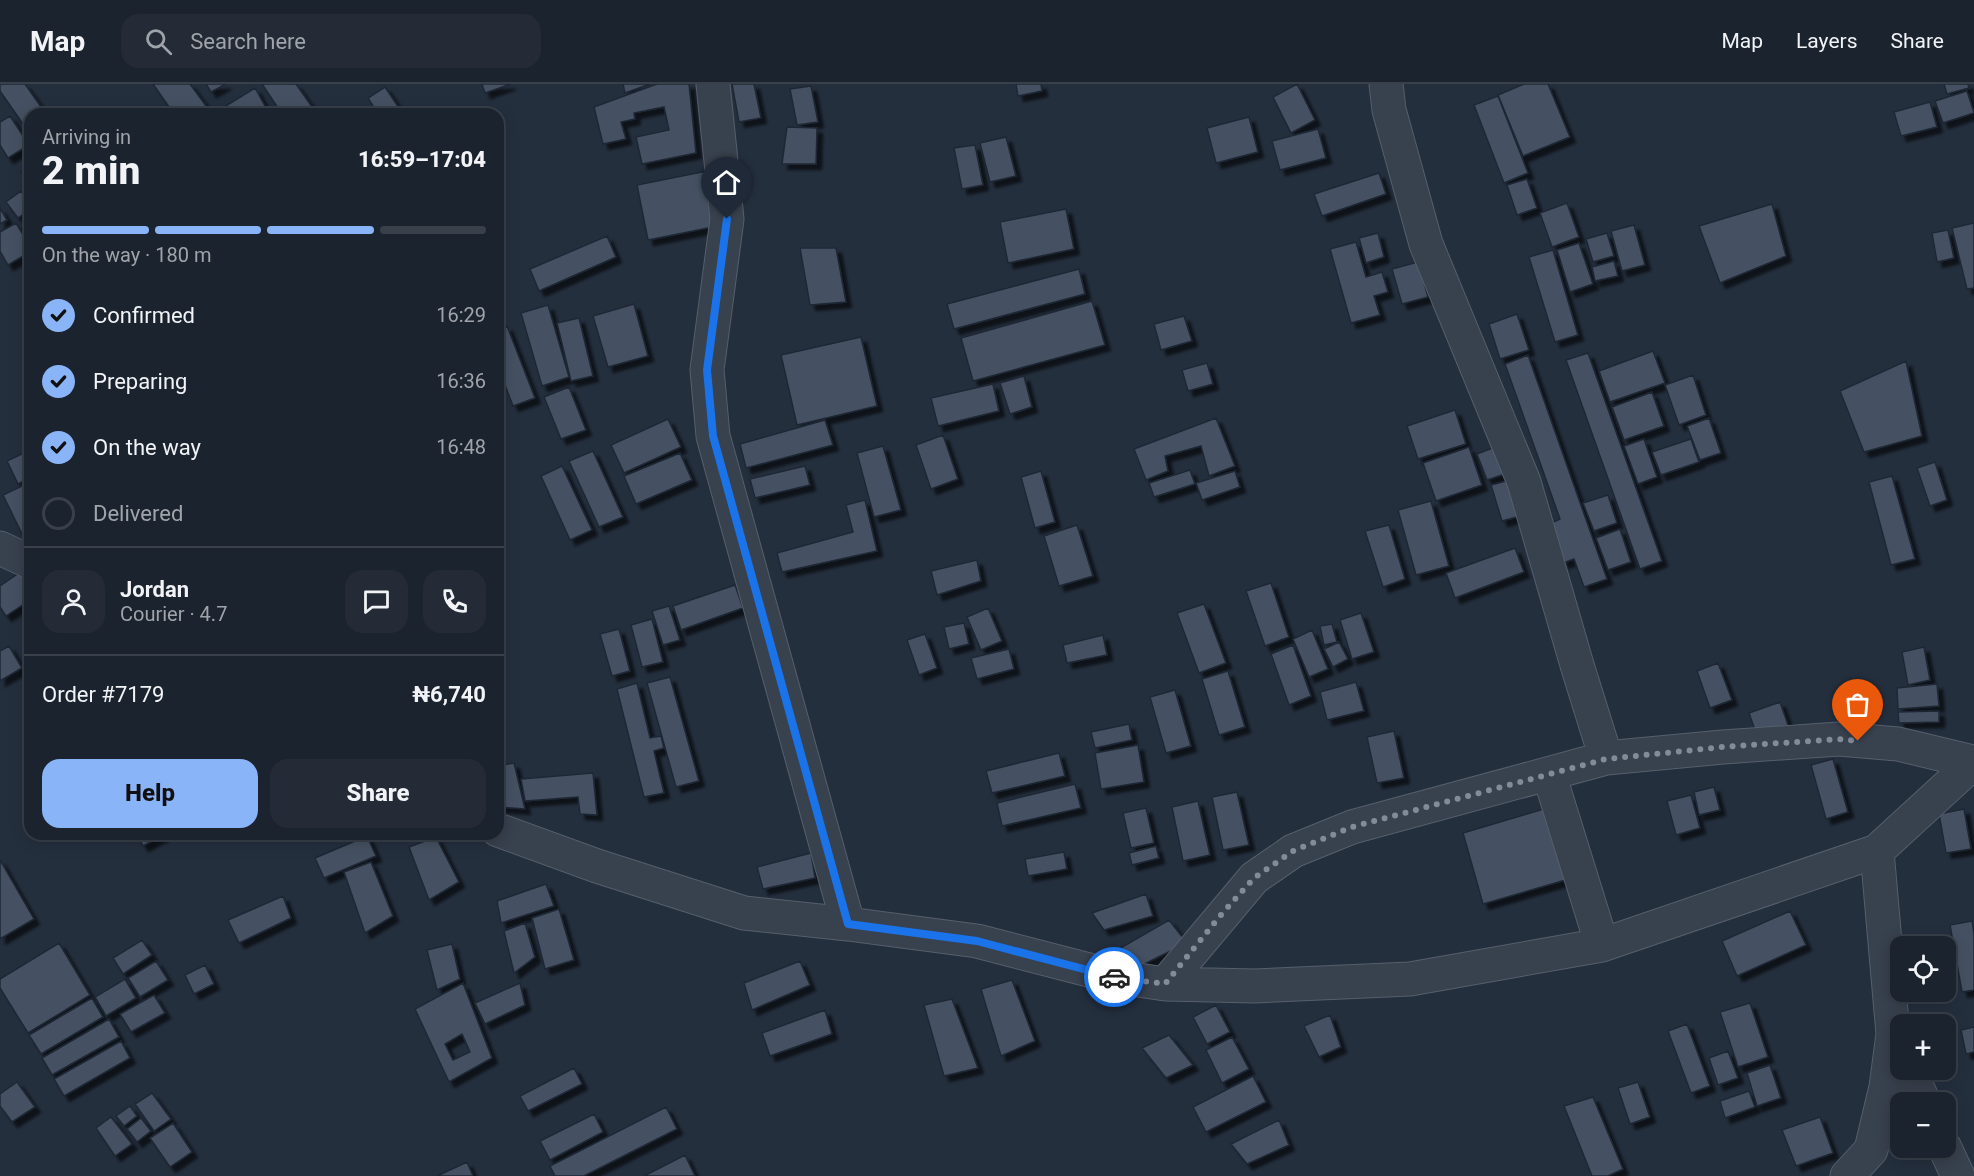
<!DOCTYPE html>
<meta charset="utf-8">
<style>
body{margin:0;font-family:Roboto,sans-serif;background:#242b36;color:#f1f3f6;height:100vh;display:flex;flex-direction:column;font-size:22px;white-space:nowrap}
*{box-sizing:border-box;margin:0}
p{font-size:20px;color:#a0a4aa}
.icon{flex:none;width:33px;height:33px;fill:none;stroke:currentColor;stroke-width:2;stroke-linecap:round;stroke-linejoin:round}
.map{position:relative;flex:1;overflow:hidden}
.drawer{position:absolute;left:24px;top:24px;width:480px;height:732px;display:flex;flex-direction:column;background:#1b232e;border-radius:18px;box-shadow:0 3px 15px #0003,0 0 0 2px #39404a}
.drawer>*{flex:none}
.fabs{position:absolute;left:1890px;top:852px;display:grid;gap:12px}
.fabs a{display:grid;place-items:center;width:66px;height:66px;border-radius:12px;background:#1b232e;box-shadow:0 3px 15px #0003,0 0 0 2px #39404a;font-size:30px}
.pin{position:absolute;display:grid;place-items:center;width:51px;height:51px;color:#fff;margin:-62px -26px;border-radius:50% 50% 50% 0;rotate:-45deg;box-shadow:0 0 6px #0007}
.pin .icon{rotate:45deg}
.courier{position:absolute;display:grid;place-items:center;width:60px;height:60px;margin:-30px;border:4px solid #1a73e8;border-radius:50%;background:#fff;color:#222;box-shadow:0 2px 8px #0007}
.headline em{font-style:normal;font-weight:800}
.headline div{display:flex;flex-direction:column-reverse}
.headline{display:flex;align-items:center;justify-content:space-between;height:102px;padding:0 18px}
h1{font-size:39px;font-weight:800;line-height:45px}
.bar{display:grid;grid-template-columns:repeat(4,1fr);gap:9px 6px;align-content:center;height:72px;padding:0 18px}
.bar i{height:8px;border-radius:4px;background:#39404a}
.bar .active{background:#8ab4f8}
.bar p{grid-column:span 4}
.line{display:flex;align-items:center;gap:15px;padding:0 18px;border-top:2px solid #39404a}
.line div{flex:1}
.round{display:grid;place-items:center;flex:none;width:63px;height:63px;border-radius:18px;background:#242b36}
ol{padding:0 18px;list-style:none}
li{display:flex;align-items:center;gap:18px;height:66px}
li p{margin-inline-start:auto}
li .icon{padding:6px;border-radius:50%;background:#8ab4f8;color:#111;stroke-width:4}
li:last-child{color:#a0a4aa}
li i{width:33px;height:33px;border:3px solid #39404a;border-radius:50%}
.action{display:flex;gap:12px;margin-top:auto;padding:12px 18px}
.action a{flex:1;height:69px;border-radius:18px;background:#8ab4f8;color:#111;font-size:24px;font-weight:800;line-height:69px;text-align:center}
.action a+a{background:#242b36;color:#f1f3f6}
header{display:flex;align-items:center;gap:36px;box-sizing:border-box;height:84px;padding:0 30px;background:#1b232e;border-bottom:2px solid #39404a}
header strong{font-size:28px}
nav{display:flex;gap:33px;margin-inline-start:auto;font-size:21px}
.search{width:420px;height:54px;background:#242b36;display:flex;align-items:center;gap:15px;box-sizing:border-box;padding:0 21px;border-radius:18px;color:#a0a4aa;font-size:22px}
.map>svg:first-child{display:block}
</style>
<header>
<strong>Map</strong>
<div class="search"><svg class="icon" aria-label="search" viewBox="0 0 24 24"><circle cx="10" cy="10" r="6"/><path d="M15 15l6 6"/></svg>Search here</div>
<nav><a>Map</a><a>Layers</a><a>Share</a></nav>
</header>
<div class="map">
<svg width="1974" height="1092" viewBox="0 0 1974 1092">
<defs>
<filter id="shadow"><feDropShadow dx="5.5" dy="5.5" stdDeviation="1.5" flood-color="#0009"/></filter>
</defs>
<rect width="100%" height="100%" fill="#242f3e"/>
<path fill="#455162" stroke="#1f2835" stroke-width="1.5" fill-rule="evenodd" filter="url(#shadow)" d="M0,0H25L46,30H30V50L0,7Z
M153,0H190L212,30H174Z
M206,0H226L211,8Z
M262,0H296L317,30H282Z
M482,0H511L485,9Z
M623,0H650L625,9Z
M657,0H689L696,69L642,80L636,53L669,46L664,23L634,29L635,35L621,38L626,55L603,60L594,23Z
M732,0H754L761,34L739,38Z
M1016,0H1041L1042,7L1018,12Z
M1297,0L1315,36L1291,49L1273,13Z
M1524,0H1548L1570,53L1523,72L1498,11Z
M1944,0H1968L1969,4L1947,10Z
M811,2L818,38L797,41L790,5Z
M385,3L403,30H378L368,14Z
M255,4L265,22L252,30H228L224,23Z
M1967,7L1974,29L1943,39L1935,17Z
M1498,12L1528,89L1504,99L1474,21Z
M1930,18L1937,43L1901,52L1894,28Z
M10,32L29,61L8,74L0,61V38Z
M1249,33L1258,68L1216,79L1207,44Z
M787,43L817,44L816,80H782Z
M1318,45L1326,74L1280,86L1272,57Z
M1006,53L1016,92L990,98L980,59Z
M975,61L983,101L962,105L954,64Z
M30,82V102L21,87Z
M707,87L718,142L648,156L637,101Z
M1379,89L1386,110L1322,132L1314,110Z
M1527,95L1537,124L1517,131L1507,101Z
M21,107L30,120V125L18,134L6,118Z
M1567,119L1579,153L1552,163L1540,129Z
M1772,120L1786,172L1720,199L1699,142Z
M0,124L7,136L0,140Z
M1066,125L1074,165L1008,179L1000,138Z
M16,139L30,162V168L8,181L0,167V148Z
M1974,139V204L1967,205L1952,144Z
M1634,141L1645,181L1622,187L1611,147Z
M1948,146L1954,174L1937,178L1932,149Z
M1378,149L1384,173L1366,179L1359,154Z
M1607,149L1614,172L1593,178L1586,155Z
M607,152L616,173L539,207L530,185Z
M1356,158L1366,193L1382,188L1388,208L1374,212L1380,231L1351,239L1330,165Z
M1579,159L1593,200L1570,208L1557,166Z
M800,164H836L846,218L810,221Z
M1553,166L1578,251L1555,258L1529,173Z
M1614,177L1618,192L1595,197L1592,183Z
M1418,178L1428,213L1402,220L1392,185Z
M1079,185L1085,210L954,245L947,220Z
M1092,217L1105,261L973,297L961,254Z
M634,220L648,272L608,283L593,232Z
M548,221L569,293L542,302L521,229Z
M1517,230L1529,266L1500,275L1489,240Z
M1184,232L1192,257L1161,266L1154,240Z
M579,234L593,292L571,297L557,239Z
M507,242L535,314L513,322L498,283V246Z
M861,253L877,322L797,341L781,271Z
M1653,267L1665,299L1610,318L1599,287Z
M1588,269L1662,477L1640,485L1566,276Z
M1528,271L1607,495L1584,503L1574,475L1563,479L1549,440L1560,435L1505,280Z
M1906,277L1922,352L1864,368L1840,307Z
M1207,279L1213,300L1188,307L1182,286Z
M1693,291L1706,331L1679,341L1665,301Z
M1024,292L1032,323L1010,330L1000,299Z
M993,300L999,327L938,342L931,314Z
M569,303L586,346L561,355L544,313Z
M1652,308L1664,342L1624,356L1612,323Z
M1455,326L1466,360L1418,375L1407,342Z
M1216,334L1235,382L1209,392L1201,362L1165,372L1168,387L1146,396L1134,365Z
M1709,334L1721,369L1700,376L1687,342Z
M668,335L681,363L624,389L611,361Z
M825,336L833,361L746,384L740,360Z
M943,351L958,395L931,405L916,361Z
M1644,355L1657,393L1638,400L1624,362Z
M1691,355L1699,378L1661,391L1652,368Z
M883,362L901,426L874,433L857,369Z
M1469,363L1482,401L1436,417L1423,379Z
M1495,363L1505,390L1487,396L1477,370Z
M30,366V394L18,400L7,377Z
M593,367L623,433L599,443L569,377Z
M680,369L692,396L636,420L624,392Z
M1935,378L1947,416L1930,422L1917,384Z
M562,382L592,446L570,456L541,392Z
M805,382L810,401L755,414L750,395Z
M1190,386L1195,400L1154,413L1149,399Z
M1041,387L1055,438L1035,444L1021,393Z
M1235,387L1240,403L1202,416L1196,399Z
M1892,392L1915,475L1891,481L1869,398Z
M1514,395L1524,431L1502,437L1491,401Z
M28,399L30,403V451L24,454L3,411Z
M1608,411L1617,439L1594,447L1583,419Z
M865,416L877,467L782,488L777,469L853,448L846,421Z
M1431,417L1449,482L1416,491L1398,426Z
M1077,441L1093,492L1059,502L1044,452Z
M1389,441L1405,495L1383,503L1365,447Z
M1620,445L1631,478L1608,486L1596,454Z
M1515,464L1524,488L1455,514L1446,489Z
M977,476L981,497L937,511L931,487Z
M28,483L30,487V516L6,532L0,523V502Z
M1271,499L1289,553L1265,562L1246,507Z
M735,501L743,524L681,546L673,522Z
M1204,520L1226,579L1199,589L1177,529Z
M669,522L680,556L663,561L652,527Z
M988,524L1002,557L981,566L967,533Z
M1361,529L1374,568L1352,575L1340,536Z
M652,535L663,578L642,583L631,541Z
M964,539L969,560L949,565L944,543Z
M1332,540L1337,558L1324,561L1320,542Z
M619,545L630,587L612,592L600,550Z
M1312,546L1328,585L1309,593L1293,555Z
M925,550L937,584L919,591L907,556Z
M1103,551L1107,571L1067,579L1063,561Z
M1339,558L1348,575L1333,583L1324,565Z
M1293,561L1311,612L1289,621L1271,570Z
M9,562L22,584L0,597V567Z
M1924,563L1930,596L1908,601L1902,568Z
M1009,565L1014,585L977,595L971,574Z
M1718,579L1732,616L1710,624L1697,587Z
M1228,587L1245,643L1219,651L1202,595Z
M670,593L699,697L676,703L647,599Z
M1356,598L1364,627L1327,636L1320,608Z
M637,599L650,654L661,652L664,664L654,667L664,709L644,713L617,605Z
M1937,600L1939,622L1898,625L1897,604Z
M1175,606L1191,662L1166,669L1150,613Z
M1780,618L1788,641L1757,652L1749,629Z
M1939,627V638L1899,639L1898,628Z
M1129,640L1132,656L1095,664L1091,648Z
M1394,647L1404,694L1377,699L1367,653Z
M1138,661L1144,698L1101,705L1095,669Z
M1059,669L1065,692L992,709L986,687Z
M1833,675L1848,728L1826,735L1811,681Z
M514,679L525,725L498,723V682Z
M30,686V702L23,690Z
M593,689L597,731L580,730L578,713L525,717L521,695Z
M1075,700L1081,724L1002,742L997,719Z
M1714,703L1720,726L1699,731L1694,708Z
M1237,708L1249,761L1223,766L1212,713Z
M1691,711L1700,744L1676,751L1667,717Z
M1198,717L1210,771L1183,777L1172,723Z
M1146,724L1154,759L1131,764L1123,729Z
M1547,724L1569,795L1483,820L1463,749Z
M1964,725L1971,765L1946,769L1939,730Z
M136,750H165L143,762Z
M367,752L376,772L324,794L315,774Z
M436,753L459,798L429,816L409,763Z
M1156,762L1159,774L1132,781L1129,769Z
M1064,768L1067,785L1028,792L1025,775Z
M811,769L815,794L763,805L757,783Z
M0,776L34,835L0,855Z
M371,778L393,832L365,849L344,788Z
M546,800L554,822L501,839L497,817Z
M1146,810L1153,832L1104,846L1092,829Z
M283,812L291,834L239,859L228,836Z
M559,825L574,876L545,885L532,834Z
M1790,827L1806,861L1737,892L1722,857Z
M1169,836L1187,859L1128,888L1117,866Z
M1972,837L1974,850V906L1962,908L1950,841Z
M525,839L535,873L514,889L504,847Z
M142,856L152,871L123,890L113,874Z
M59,859L90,911L28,949L0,904V895Z
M452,860L460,895L437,906L427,866Z
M156,877L168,896L140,913L128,894Z
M800,877L810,901L752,926L744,899Z
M205,881L214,900L194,910L185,891Z
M125,895L136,914L106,932L95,913Z
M1012,896L1035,957L1001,972L981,905Z
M463,899L492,974L449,998L415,925ZM462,950L470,968L453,976L445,960Z
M520,899L525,921L485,940L475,919Z
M154,911L165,929L131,948L120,930Z
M92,914L103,933L41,970L29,951Z
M952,915L978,984L944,992L924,921Z
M1750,919L1768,973L1738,983L1720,928Z
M1216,921L1230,948L1207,960L1193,933Z
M825,926L832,950L770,972L762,949Z
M1330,931L1341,963L1319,973L1304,942Z
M109,935L119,953L52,991L42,974Z
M1687,940L1710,1002L1691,1009L1668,947Z
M1974,943V968L1966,970L1961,946Z
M1169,951L1193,981L1166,994L1142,964Z
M1232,953L1249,985L1222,999L1206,966Z
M121,957L130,974L64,1012L54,995Z
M1728,967L1738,994L1718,1001L1709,974Z
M1770,981L1781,1014L1757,1022L1747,989Z
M574,984L582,1000L528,1027L520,1012Z
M1253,992L1266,1018L1206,1048L1193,1023Z
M17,998L35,1023L12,1038L0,1022V1010Z
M1638,998L1650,1033L1630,1040L1618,1004Z
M1749,1007L1755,1023L1725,1034L1720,1017Z
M152,1009L171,1035L154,1047L135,1020Z
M1593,1013L1623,1085L1608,1092H1592L1564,1022Z
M130,1022L137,1032L124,1042L116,1032Z
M666,1023L677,1045L584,1092H555L550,1082Z
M594,1030L603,1048L550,1076L540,1057Z
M111,1033L132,1060L115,1072L96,1044Z
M1820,1033L1833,1069L1796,1082L1782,1046Z
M141,1034L151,1047L137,1058L127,1045Z
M1279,1036L1289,1061L1247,1080L1231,1060Z
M173,1039L192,1068L170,1083L150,1054Z
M685,1071L695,1092H644Z
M467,1078L473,1092H437Z"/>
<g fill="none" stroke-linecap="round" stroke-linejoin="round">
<g stroke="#565f6c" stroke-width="35">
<path id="minor" d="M713,0L727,135L707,286L713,352L848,840
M1386,0L1389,26L1426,160L1524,398L1577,581L1606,674
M0,464L30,478
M1549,690L1602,861
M498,746L597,782L744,829L848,840L977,857L1112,892L1165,900L1255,902L1410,895L1602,861L1877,767L1974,678
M1165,900L1254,794L1293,767L1352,743L1606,674L1723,663L1839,655L1898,660L1973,678
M1909,986L1924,1018
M1945,1064L1958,1092
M1847,1092L1871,1066L1886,1003L1893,950L1877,767"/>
</g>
<use href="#minor" stroke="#38414e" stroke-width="33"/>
</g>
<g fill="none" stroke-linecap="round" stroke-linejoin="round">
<path stroke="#828b98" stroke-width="6" stroke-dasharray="0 10.8" d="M1114,893L1165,900L1220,832L1254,794L1293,767L1352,743L1606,675L1723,663L1839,655L1858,657"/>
<path stroke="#1a73e8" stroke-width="8" d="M727,135L707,286L713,352L848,840L977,857L1114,893"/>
</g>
</svg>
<div class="fabs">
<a><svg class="icon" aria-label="locate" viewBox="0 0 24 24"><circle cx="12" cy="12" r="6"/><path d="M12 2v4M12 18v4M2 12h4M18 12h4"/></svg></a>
<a>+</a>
<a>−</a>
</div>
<div class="pin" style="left:1858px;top:657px;background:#ea580c"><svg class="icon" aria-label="bag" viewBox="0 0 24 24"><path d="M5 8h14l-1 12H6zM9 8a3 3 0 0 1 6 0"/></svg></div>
<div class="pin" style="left:727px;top:135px;background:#1f2937"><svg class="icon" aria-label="home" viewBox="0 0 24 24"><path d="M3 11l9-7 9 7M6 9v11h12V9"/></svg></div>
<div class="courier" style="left:1114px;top:893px"><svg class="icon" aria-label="car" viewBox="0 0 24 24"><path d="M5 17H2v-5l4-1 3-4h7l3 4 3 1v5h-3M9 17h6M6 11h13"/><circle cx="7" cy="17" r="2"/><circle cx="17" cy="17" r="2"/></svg></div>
<section class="drawer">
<div class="headline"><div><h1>2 min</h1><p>Arriving in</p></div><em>16:59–17:04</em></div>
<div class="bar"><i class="active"></i><i class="active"></i><i class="active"></i><i></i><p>On the way · 180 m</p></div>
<ol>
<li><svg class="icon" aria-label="check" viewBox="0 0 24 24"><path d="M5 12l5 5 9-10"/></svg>Confirmed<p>16:29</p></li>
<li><svg class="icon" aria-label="check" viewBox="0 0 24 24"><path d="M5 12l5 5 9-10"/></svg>Preparing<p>16:36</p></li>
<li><svg class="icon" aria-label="check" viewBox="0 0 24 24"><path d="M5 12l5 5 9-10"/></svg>On the way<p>16:48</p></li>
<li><i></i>Delivered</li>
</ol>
<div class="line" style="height:108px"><a class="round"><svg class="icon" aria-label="person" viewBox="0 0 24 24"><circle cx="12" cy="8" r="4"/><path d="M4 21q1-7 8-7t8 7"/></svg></a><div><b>Jordan</b><p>Courier · 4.7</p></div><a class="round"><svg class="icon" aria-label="chat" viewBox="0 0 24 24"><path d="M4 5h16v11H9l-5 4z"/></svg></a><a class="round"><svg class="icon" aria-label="phone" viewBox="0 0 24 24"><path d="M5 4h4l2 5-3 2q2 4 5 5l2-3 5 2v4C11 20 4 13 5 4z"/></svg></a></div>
<div class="line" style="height:78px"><div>Order #7179</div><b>₦6,740</b></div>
<div class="action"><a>Help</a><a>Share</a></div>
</section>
</div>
